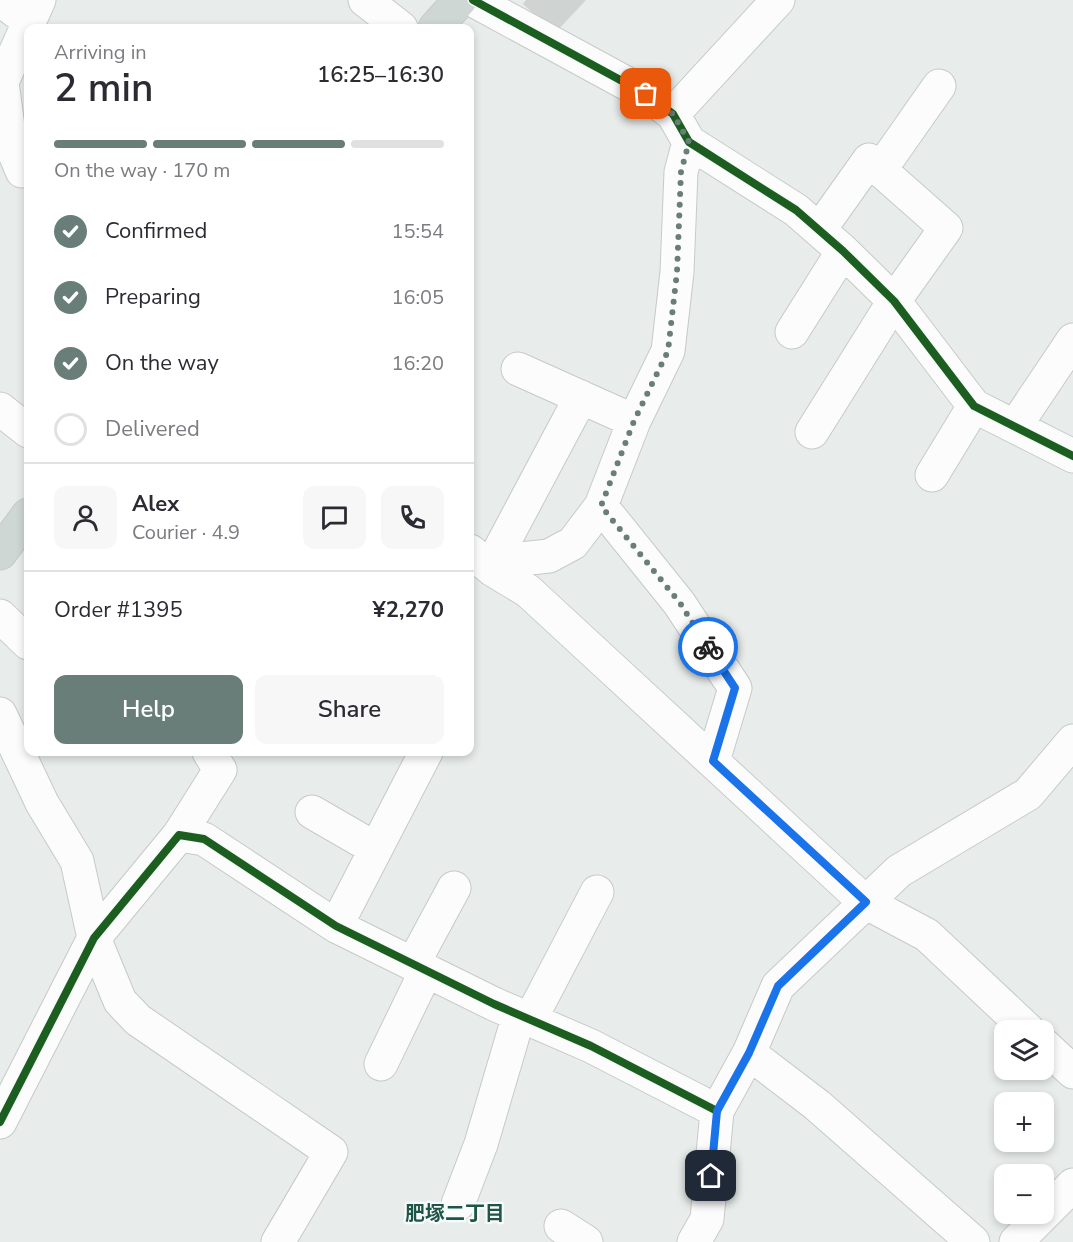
<!DOCTYPE html>
<meta charset="utf-8">
<style>
body{margin:0;font-family:"Nunito Sans","Noto Sans JP",sans-serif;background:#f7f7f7;color:#2b2b33;height:100vh;display:flex;flex-direction:column;font-size:22px;white-space:nowrap}
*{box-sizing:border-box;margin:0}
p{font-size:20px;color:#7c7c81}
.icon{flex:none;width:33px;height:33px;fill:none;stroke:currentColor;stroke-width:2;stroke-linecap:round;stroke-linejoin:round}
.map{position:relative;flex:1;overflow:hidden}
.side{position:absolute;left:24px;top:24px;width:450px;height:732px;display:flex;flex-direction:column;background:#fff;border-radius:12px;box-shadow:0 3px 9px #0003}
.side>*{flex:none}
.buttons{position:absolute;left:994px;top:1020px;display:grid;gap:12px}
.buttons a{display:grid;place-items:center;width:60px;height:60px;border-radius:12px;background:#fff;box-shadow:0 3px 9px #0003;font-size:30px}
.pin{position:absolute;display:grid;place-items:center;width:51px;height:51px;color:#fff;margin:-26px;border-radius:12px;box-shadow:0 3px 9px #0006}
.courier{position:absolute;display:grid;place-items:center;width:60px;height:60px;margin:-30px;border:4px solid #1a73e8;border-radius:50%;background:#fff;color:#222;box-shadow:0 2px 8px #0007}
.headline em{font-style:normal;font-weight:600}
.headline div{display:flex;flex-direction:column-reverse}
.headline{display:flex;align-items:center;justify-content:space-between;height:102px;padding:0 30px}
h1{font-size:39px;font-weight:600;line-height:45px}
.bar{display:grid;grid-template-columns:repeat(4,1fr);gap:9px 6px;align-content:center;height:72px;padding:0 30px}
.bar i{height:8px;border-radius:4px;background:#e1e1e2}
.bar .current{background:#697e78}
.bar p{grid-column:span 4}
.line{display:flex;align-items:center;gap:15px;padding:0 30px;border-top:2px solid #e1e1e2}
.line div{flex:1}
.round{display:grid;place-items:center;flex:none;width:63px;height:63px;border-radius:12px;background:#f7f7f7}
ol{padding:0 30px;list-style:none}
li{display:flex;align-items:center;gap:18px;height:66px}
li p{margin-inline-start:auto}
li .icon{padding:6px;border-radius:50%;background:#697e78;color:#fff;stroke-width:4}
li:last-child{color:#7c7c81}
li i{width:33px;height:33px;border:3px solid #e1e1e2;border-radius:50%}
.primary-button{display:flex;gap:12px;margin-top:auto;padding:12px 30px}
.primary-button a{flex:1;height:69px;border-radius:12px;background:#697e78;color:#fff;font-size:24px;font-weight:600;line-height:69px;text-align:center}
.primary-button a+a{background:#f7f7f7;color:#2b2b33}
.map>svg:first-child{display:block}
</style>
<div class="map">
<svg width="1073" height="1242" viewBox="0 0 1073 1242">
<rect width="100%" height="100%" fill="#e8edeb"/>
<path fill="#cfd4d2" d="M526,0H586L555,33L523,4Z"/>
<g fill="none" stroke-linecap="round" stroke-linejoin="round">
<g stroke="#c5cac8" stroke-width="35">
<path id="minor" d="M1,0L30,22
M365,0L401,28
M473,0L646,94L673,114L689,142L796,210L843,251L894,301L974,406L1073,456
M673,114L778,0
M880,170L939,86
M22,171L10,142L2,82L39,0
M792,332L843,251
M518,369L634,421
M0,409L28,431
M1016,425L1073,340
M812,432L894,301L946,228L869,160L820,229
M932,475L974,406
M601,506L679,603L735,688L713,761
M470,551L493,570L528,591L865,902L927,935L1028,1030
M493,570L511,560L549,556L573,543L601,506L634,421L668,351L677,272L681,172L689,142
M493,570L497,555L581,397
M0,616L28,643
M0,714L42,803L77,861L94,938L120,1001L138,1020L331,1152L278,1242
M312,812L376,849
M179,835L220,770L209,752
M336,926L426,752
M413,964L454,888
M530,1020L597,892
M1044,1045L1073,1072
M749,1053L817,1105L973,1242
M381,1064L426,971
M0,1122L94,938L179,835L204,839L336,926L494,1004L591,1046L717,1111
M458,1204L481,1144L519,1015
M561,1226L586,1242
M694,1242L707,1219L717,1111L749,1053L778,986L899,871L1028,794L1073,741
M1016,1242L1073,1185"/>
</g>
<g stroke="#c3ccc9" stroke-width="35">
<path id="major" d="M435,28L460,0
M0,553L28,515"/>
</g>
<use href="#minor" stroke="#fcfcfc" stroke-width="33"/>
<use href="#major" stroke="#cfd7d5" stroke-width="33"/>
<g stroke="#f7fbf9" stroke-width="11">
<path id="cycleway" d="M473,0L646,94L673,114L689,142L796,210L843,251L894,301L974,406L1073,456
M0,1122L94,938L179,835L204,839L336,926L494,1004L591,1046L717,1111"/>
</g>
<use href="#cycleway" stroke="#1b5e20" stroke-width="8"/>
</g>
<g fill="none" stroke-linecap="round" stroke-linejoin="round">
<path stroke="#697e78" stroke-width="6" stroke-dasharray="0 10.8" d="M646,94L673,114L689,142L681,172L677,272L668,351L634,421L601,506L680,603L708,647"/>
<path stroke="#1a73e8" stroke-width="8" d="M708,647L735,688L713,761L866,902L778,986L749,1053L717,1111L711,1176"/>
</g>
<g text-anchor="middle" dominant-baseline="central" stroke-width="4.5" stroke-linejoin="round" paint-order="stroke">
<g font-size="20" font-weight="bold" fill="#1f5548" stroke="#f7fbf9">
<text x="455" y="1213">肥塚二丁目</text>
</g>
</g>
</svg>
<div class="buttons">
<a><svg class="icon" aria-label="layers" viewBox="0 0 24 24"><path d="M12 4l9 5-9 5-9-5zM3 14l9 5 9-5"/></svg></a>
<a>+</a>
<a>−</a>
</div>
<div class="pin" style="left:646px;top:94px;background:#ea580c"><svg class="icon" aria-label="bag" viewBox="0 0 24 24"><path d="M5 8h14l-1 12H6zM9 8a3 3 0 0 1 6 0"/></svg></div>
<div class="pin" style="left:711px;top:1176px;background:#1f2937"><svg class="icon" aria-label="home" viewBox="0 0 24 24"><path d="M3 11l9-7 9 7M6 9v11h12V9"/></svg></div>
<div class="courier" style="left:708px;top:647px"><svg class="icon" aria-label="bike" viewBox="0 0 24 24"><circle cx="6" cy="16" r="4"/><circle cx="18" cy="16" r="4"/><path d="M6 16l4-8h5l3 8M10 8l3 8H6M13 5h3"/></svg></div>
<section class="side">
<div class="headline"><div><h1>2 min</h1><p>Arriving in</p></div><em>16:25–16:30</em></div>
<div class="bar"><i class="current"></i><i class="current"></i><i class="current"></i><i></i><p>On the way · 170 m</p></div>
<ol>
<li><svg class="icon" aria-label="check" viewBox="0 0 24 24"><path d="M5 12l5 5 9-10"/></svg>Confirmed<p>15:54</p></li>
<li><svg class="icon" aria-label="check" viewBox="0 0 24 24"><path d="M5 12l5 5 9-10"/></svg>Preparing<p>16:05</p></li>
<li><svg class="icon" aria-label="check" viewBox="0 0 24 24"><path d="M5 12l5 5 9-10"/></svg>On the way<p>16:20</p></li>
<li><i></i>Delivered</li>
</ol>
<div class="line" style="height:108px"><a class="round"><svg class="icon" aria-label="person" viewBox="0 0 24 24"><circle cx="12" cy="8" r="4"/><path d="M4 21q1-7 8-7t8 7"/></svg></a><div><b>Alex</b><p>Courier · 4.9</p></div><a class="round"><svg class="icon" aria-label="chat" viewBox="0 0 24 24"><path d="M4 5h16v11H9l-5 4z"/></svg></a><a class="round"><svg class="icon" aria-label="phone" viewBox="0 0 24 24"><path d="M5 4h4l2 5-3 2q2 4 5 5l2-3 5 2v4C11 20 4 13 5 4z"/></svg></a></div>
<div class="line" style="height:78px"><div>Order #1395</div><b>¥2,270</b></div>
<div class="primary-button"><a>Help</a><a>Share</a></div>
</section>
</div>
